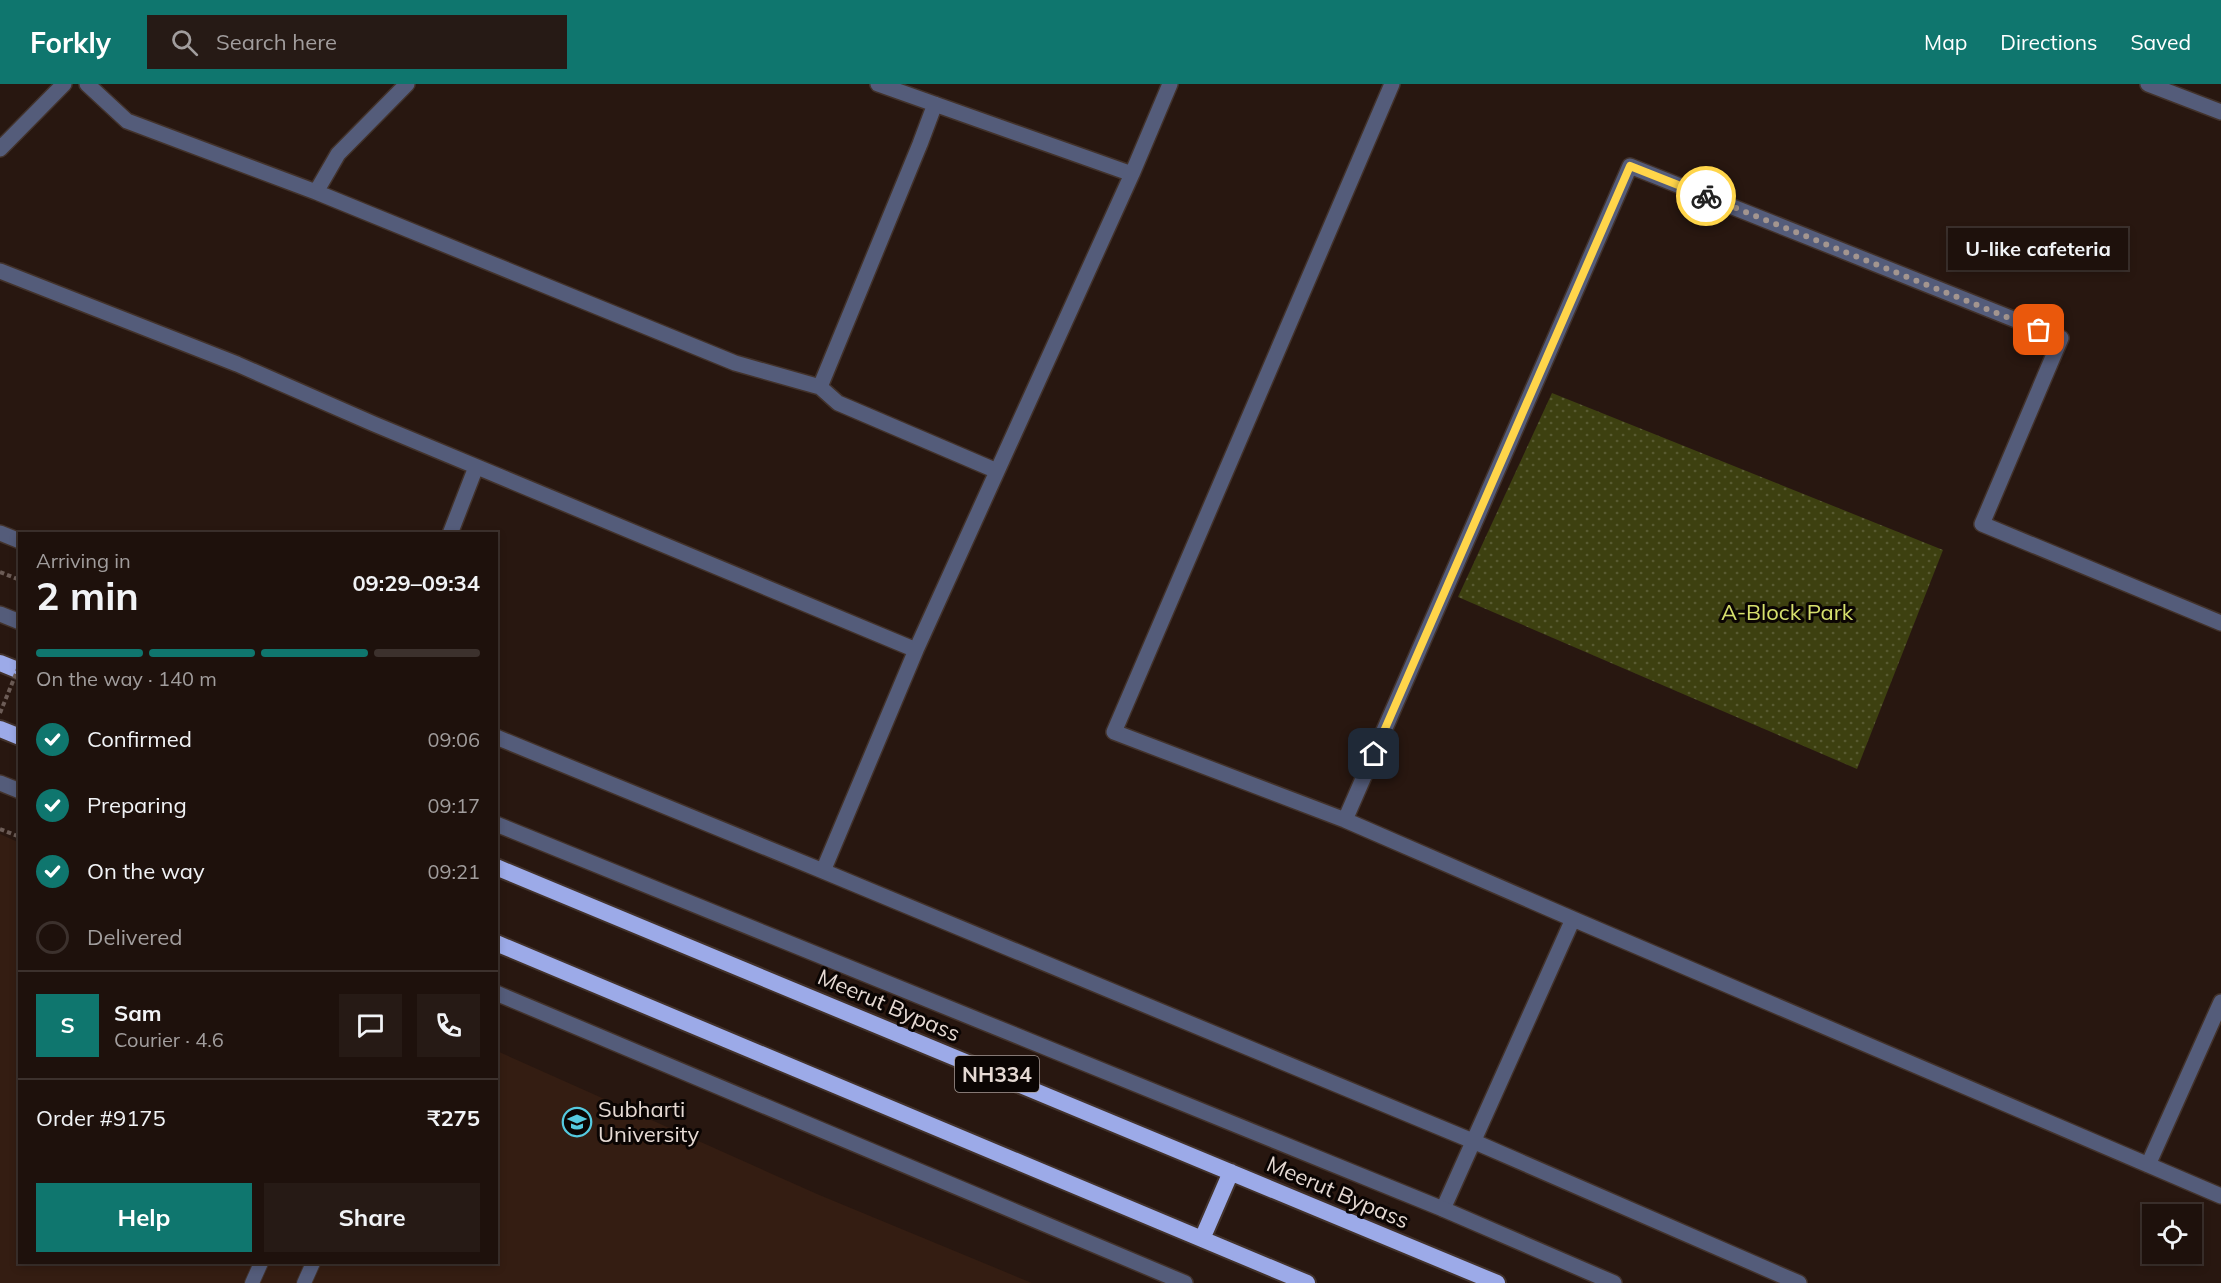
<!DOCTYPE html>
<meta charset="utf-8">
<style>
body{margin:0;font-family:Mulish,sans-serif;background:#261a15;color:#f1f3f6;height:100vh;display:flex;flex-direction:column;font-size:22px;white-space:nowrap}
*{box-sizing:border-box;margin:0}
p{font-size:20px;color:#a19d9d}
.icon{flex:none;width:33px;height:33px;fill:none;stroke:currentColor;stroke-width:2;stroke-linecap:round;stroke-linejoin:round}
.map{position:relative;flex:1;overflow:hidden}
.sheet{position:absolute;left:18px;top:448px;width:480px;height:732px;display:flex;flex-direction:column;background:#1e110c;border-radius:0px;box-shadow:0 3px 9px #0003,0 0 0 2px #3c312d}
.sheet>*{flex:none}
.tools{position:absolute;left:2142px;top:1120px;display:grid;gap:12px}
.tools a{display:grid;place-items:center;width:60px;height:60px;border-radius:0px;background:#1e110c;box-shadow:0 3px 9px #0003,0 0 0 2px #3c312d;font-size:30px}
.pin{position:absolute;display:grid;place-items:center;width:51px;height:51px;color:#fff;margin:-26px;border-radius:12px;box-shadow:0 3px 9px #0006}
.courier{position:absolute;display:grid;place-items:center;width:60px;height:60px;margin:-30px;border:4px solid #ffd54a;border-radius:50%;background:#fff;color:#222;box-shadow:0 2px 8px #0007}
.bubble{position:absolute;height:42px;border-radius:0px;background:#1e110c;box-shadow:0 3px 9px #0003,0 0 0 2px #3c312d;font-size:20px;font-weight:700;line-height:42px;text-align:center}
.headline em{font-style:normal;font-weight:700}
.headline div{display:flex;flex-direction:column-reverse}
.headline{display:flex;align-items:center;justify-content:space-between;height:102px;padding:0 18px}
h1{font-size:39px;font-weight:700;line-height:45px}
.bar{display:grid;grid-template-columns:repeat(4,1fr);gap:9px 6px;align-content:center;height:72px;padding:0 18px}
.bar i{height:8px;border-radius:4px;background:#3c312d}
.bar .active{background:#0f766e}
.bar p{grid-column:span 4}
.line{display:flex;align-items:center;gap:15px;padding:0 18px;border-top:2px solid #3c312d}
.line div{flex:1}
.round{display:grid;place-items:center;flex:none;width:63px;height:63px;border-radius:0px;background:#261a15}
ol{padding:0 18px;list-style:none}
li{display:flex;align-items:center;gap:18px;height:66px}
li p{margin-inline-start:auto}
li .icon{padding:6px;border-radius:50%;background:#0f766e;color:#fff;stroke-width:4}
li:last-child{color:#a19d9d}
li i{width:33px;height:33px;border:3px solid #3c312d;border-radius:50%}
.button{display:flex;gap:12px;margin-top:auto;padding:12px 18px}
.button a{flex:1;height:69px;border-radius:0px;background:#0f766e;color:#fff;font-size:24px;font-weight:700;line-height:69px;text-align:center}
.button a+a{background:#261a15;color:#f1f3f6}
header{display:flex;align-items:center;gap:36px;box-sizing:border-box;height:84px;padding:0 30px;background:#0f766e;color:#fff}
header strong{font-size:28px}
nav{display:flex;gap:33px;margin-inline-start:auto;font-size:21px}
.search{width:420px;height:54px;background:#261a15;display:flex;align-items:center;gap:15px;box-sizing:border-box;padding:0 21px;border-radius:0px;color:#a19d9d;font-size:22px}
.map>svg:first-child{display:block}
</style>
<header>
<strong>Forkly</strong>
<div class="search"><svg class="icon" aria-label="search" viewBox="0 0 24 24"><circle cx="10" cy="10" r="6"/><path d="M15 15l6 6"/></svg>Search here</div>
<nav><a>Map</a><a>Directions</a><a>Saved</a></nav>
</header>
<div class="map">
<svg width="2221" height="1199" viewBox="0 0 2221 1199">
<defs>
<pattern id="park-dots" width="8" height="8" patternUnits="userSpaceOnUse" patternTransform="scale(1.5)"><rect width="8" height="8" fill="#3d4010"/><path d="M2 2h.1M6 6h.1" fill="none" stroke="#595b32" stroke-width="1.8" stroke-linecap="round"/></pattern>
</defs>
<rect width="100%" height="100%" fill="#281710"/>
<path fill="#341d12" d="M0,750L20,759V1179H496L497,967L817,1110L1032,1199H0Z"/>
<path fill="url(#park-dots)" d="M1552,309L1943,466L1857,685L1458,513Z"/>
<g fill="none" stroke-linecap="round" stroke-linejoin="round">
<g stroke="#42322b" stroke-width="16">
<path id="service" d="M252,1199L261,1179
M304,1199L313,1179"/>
</g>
<g stroke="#42322b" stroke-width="18">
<path id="minor" d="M87,0L127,37L316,108L735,279L820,303L838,319L997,387
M878,0L1132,90L916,566L823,787L1475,1058L1799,1199
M1392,0L1114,648L1345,736L1573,835L1443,1125
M2148,0L2221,28
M0,65L64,0
M1132,90L1170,0
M316,108L338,70L407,0
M0,187L237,280L374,340L916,566
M820,303L920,60L935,20
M0,449L20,457
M450,450L476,383
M496,653L823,787
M1345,736L1630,82L2061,254L1982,440L2221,539
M1573,835L2221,1112
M2148,1081L2221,918"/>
</g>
<g stroke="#42322b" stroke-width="18">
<path id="tertiary" d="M0,530L20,538
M0,699L20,707
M496,740L1443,1125L1614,1199
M496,909L1185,1199"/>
</g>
<g stroke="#42322b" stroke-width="20">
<path id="trunk" d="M0,579L20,587
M0,645L20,653
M496,783L1497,1199
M496,859L1307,1199
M1202,1155L1231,1088"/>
</g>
<path stroke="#6c5c56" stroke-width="4" stroke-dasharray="4.5 3" stroke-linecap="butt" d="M0,488L20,496
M0,745L20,753"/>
<use href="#service" stroke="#545c7a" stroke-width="14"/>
<use href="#minor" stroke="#545c7a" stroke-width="15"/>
<use href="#tertiary" stroke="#545c7a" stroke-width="15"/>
<use href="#trunk" stroke="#9caae8" stroke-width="16"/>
<path stroke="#6c5c56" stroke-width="4" stroke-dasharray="4.5 3" stroke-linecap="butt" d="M0,629L20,580"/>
</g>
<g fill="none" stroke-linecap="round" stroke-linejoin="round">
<path stroke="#a3958f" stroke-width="6" stroke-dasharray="0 10.8" d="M1706,112L2039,246"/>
<path stroke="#ffd54a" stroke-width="8" d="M1374,670L1630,82L1706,112"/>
</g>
<defs>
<g id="university-ring" transform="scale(1.5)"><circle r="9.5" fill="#0b0503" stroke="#55cae0" stroke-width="1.5"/><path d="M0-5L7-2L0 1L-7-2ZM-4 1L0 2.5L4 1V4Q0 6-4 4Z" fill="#55cae0"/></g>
</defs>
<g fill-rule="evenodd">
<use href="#university-ring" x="577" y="1038"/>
</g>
<g text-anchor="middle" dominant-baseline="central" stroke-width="6" stroke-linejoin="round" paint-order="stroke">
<rect fill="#0b0503" stroke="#a49995" stroke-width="1.5" x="955" y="972" width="84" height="36" rx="4.5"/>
<g font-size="21" font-weight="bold" fill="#e5d9d3">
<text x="997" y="990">NH334</text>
</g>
<g font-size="22" fill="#d7e06d" stroke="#0b0503">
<text x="1787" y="528">A-Block Park</text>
</g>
<g font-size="22" fill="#e5d9d3" stroke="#0b0503">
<text transform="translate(889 921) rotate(23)">Meerut Bypass</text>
<text transform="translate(1338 1108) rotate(23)">Meerut Bypass</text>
</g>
<g font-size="22" fill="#e5d9d3" stroke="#0b0503" text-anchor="start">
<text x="598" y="1025">Subharti<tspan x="598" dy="25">University</tspan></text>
</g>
</g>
</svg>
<div class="tools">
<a><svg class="icon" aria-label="locate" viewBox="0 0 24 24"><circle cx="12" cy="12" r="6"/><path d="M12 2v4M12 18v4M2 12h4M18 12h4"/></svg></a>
</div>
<div class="pin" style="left:2039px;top:246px;background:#ea580c"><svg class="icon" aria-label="bag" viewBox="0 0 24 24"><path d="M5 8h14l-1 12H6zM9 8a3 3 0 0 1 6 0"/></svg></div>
<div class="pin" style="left:1374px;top:670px;background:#1f2937"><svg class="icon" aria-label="home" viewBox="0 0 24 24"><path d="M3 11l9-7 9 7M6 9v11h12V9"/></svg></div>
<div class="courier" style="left:1706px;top:112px"><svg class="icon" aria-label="bike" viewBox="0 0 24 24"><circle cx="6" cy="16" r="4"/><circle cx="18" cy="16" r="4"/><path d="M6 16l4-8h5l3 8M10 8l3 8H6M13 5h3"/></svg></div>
<div class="bubble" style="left:1948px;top:144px;width:180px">U-like cafeteria</div>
<section class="sheet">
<div class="headline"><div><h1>2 min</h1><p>Arriving in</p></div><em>09:29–09:34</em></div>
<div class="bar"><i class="active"></i><i class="active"></i><i class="active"></i><i></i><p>On the way · 140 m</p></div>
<ol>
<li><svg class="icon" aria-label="check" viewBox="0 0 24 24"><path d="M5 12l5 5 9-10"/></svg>Confirmed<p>09:06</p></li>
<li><svg class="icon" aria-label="check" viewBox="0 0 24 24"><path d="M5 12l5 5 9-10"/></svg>Preparing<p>09:17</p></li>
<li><svg class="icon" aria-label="check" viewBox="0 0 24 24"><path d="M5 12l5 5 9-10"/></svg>On the way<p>09:21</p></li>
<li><i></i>Delivered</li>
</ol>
<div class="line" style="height:108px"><b class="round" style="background:#0f766e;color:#fff">S</b><div><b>Sam</b><p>Courier · 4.6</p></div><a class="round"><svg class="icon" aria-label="chat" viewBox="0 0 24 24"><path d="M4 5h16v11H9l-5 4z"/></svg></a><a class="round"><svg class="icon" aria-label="phone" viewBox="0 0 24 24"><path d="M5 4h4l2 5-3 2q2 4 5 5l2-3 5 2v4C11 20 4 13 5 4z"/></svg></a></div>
<div class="line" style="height:78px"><div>Order #9175</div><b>₹275</b></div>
<div class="button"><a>Help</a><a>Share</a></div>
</section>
</div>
